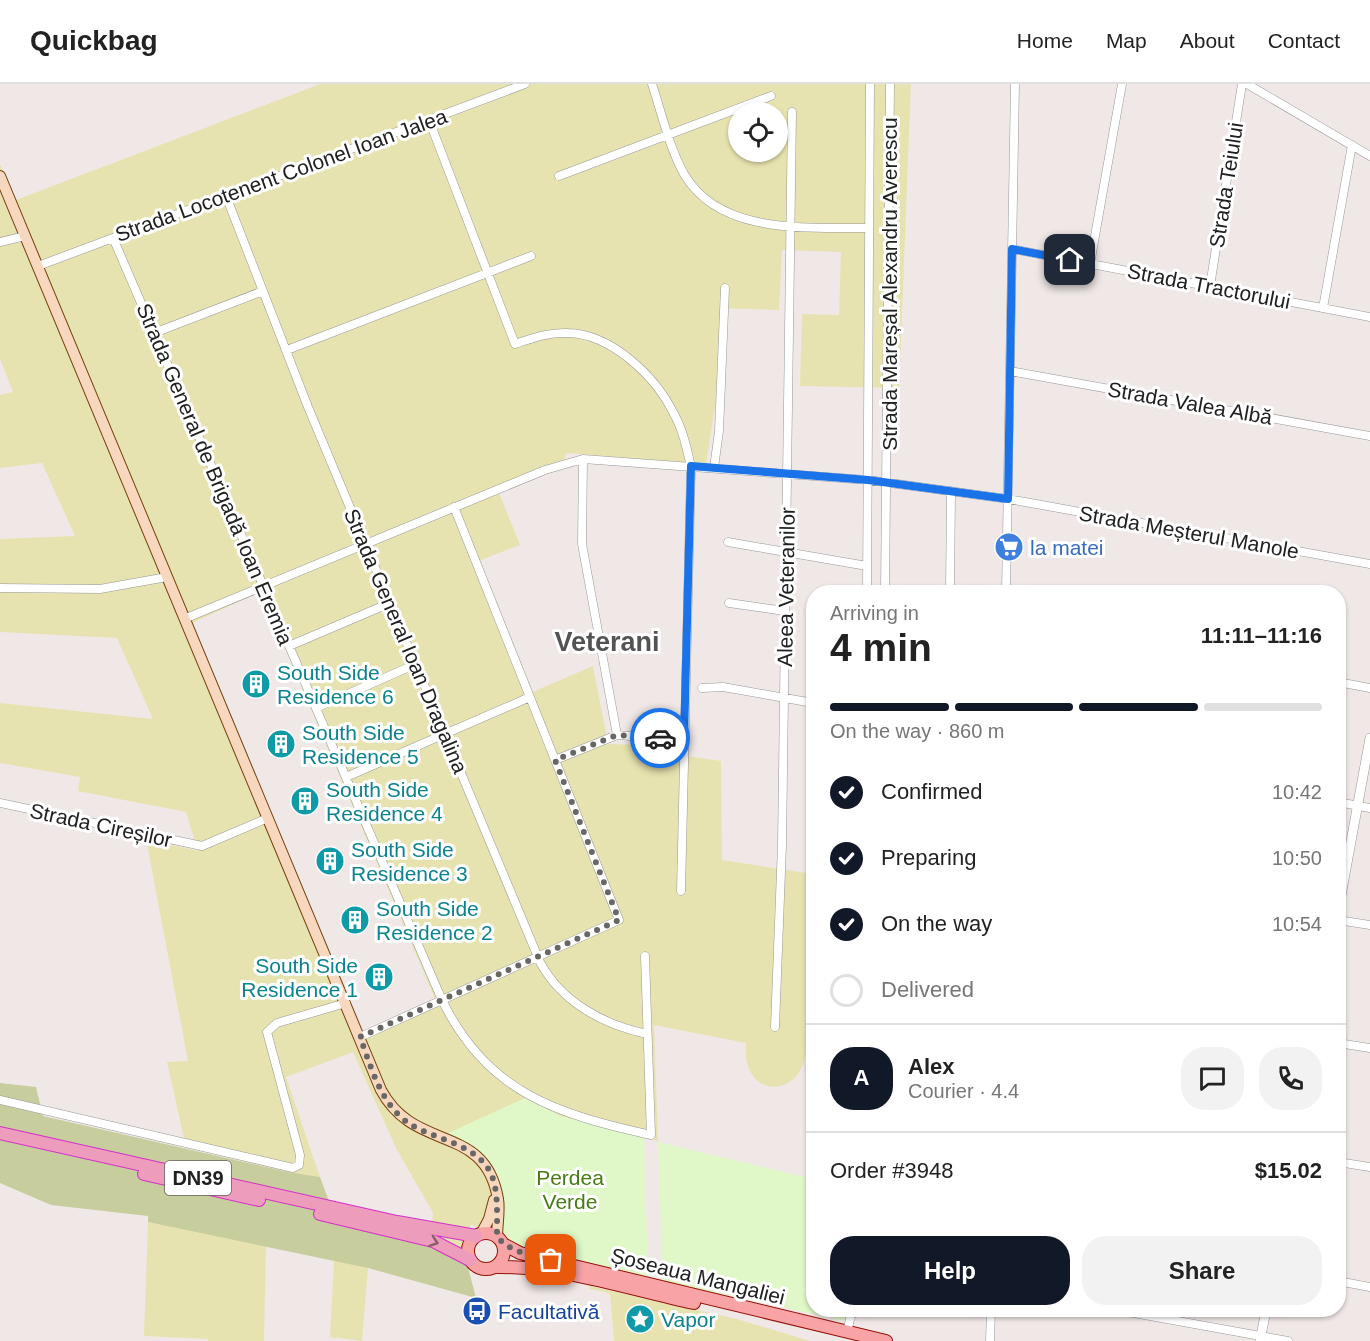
<!DOCTYPE html>
<meta charset="utf-8">
<style>
body{margin:0;font-family:Helvetica,sans-serif;background:#f2f2f2;color:#222;height:100vh;display:flex;flex-direction:column;font-size:22px;white-space:nowrap}
*{box-sizing:border-box;margin:0}
p{font-size:20px;color:#767676}
.icon{flex:none;width:33px;height:33px;fill:none;stroke:currentColor;stroke-width:2;stroke-linecap:round;stroke-linejoin:round}
.map{position:relative;flex:1;overflow:hidden}
.details{position:absolute;left:806px;top:501px;width:540px;height:732px;display:flex;flex-direction:column;background:#fff;border-radius:24px;box-shadow:0 2px 4px #0004}
.details>*{flex:none}
.buttons{position:absolute;left:728px;top:18px;display:grid;gap:12px}
.buttons a{display:grid;place-items:center;width:60px;height:60px;border-radius:50%;background:#fff;box-shadow:0 2px 4px #0004;font-size:30px}
.pin{position:absolute;display:grid;place-items:center;width:51px;height:51px;color:#fff;margin:-26px;border-radius:12px;box-shadow:0 3px 9px #0006}
.courier{position:absolute;display:grid;place-items:center;width:60px;height:60px;margin:-30px;border:4px solid #1a73e8;border-radius:50%;background:#fff;color:#222;box-shadow:0 2px 8px #0007}
.headline em{font-style:normal;font-weight:700}
.headline div{display:flex;flex-direction:column-reverse}
.headline{display:flex;align-items:center;justify-content:space-between;height:102px;padding:0 24px}
h1{font-size:39px;font-weight:700;line-height:45px}
.bar{display:grid;grid-template-columns:repeat(4,1fr);gap:9px 6px;align-content:center;height:72px;padding:0 24px}
.bar i{height:8px;border-radius:4px;background:#e0e0e0}
.bar .active{background:#111827}
.bar p{grid-column:span 4}
.line{display:flex;align-items:center;gap:15px;padding:0 24px;border-top:2px solid #e0e0e0}
.line div{flex:1}
.round{display:grid;place-items:center;flex:none;width:63px;height:63px;border-radius:24px;background:#f2f2f2}
ol{padding:0 24px;list-style:none}
li{display:flex;align-items:center;gap:18px;height:66px}
li p{margin-inline-start:auto}
li .icon{padding:6px;border-radius:50%;background:#111827;color:#fff;stroke-width:4}
li:last-child{color:#767676}
li i{width:33px;height:33px;border:3px solid #e0e0e0;border-radius:50%}
.button{display:flex;gap:12px;margin-top:auto;padding:12px 24px}
.button a{flex:1;height:69px;border-radius:24px;background:#111827;color:#fff;font-size:24px;font-weight:700;line-height:69px;text-align:center}
.button a+a{background:#f2f2f2;color:#222}
header{display:flex;align-items:center;gap:36px;box-sizing:border-box;height:84px;padding:0 30px;background:#fff;border-bottom:2px solid #e0e0e0}
header strong{font-size:28px}
nav{display:flex;gap:33px;margin-inline-start:auto;font-size:21px}
.map>svg:first-child{display:block}
</style>
<header>
<strong>Quickbag</strong>
<nav><a>Home</a><a>Map</a><a>About</a><a>Contact</a></nav>
</header>
<div class="map">
<svg width="1370" height="1257" viewBox="0 0 1370 1257">
<rect width="100%" height="100%" fill="#f0e8e7"/>
<path fill="#e7e3b0" fill-rule="evenodd" d="M320,0H911L899,304L800,302L802,230L839,231L841,168L782,166L779,226L720,224L717,309L706,380L566,369L562,384L499,409L520,461L478,477L530,609L593,582L608,660L673,662V670L721,677L722,776L813,790V967L806,966C803,1016 740,1016 746,959L654,941L658,1057L560,1032L525,1014L470,1062C490,1076 503,1093 503,1118C502,1130 499,1140 503,1152L471,1141L463,1158L466,1176L430,1164L433,1129L396,1064L353,968L286,993L320,1093L288,1088L186,1063L167,978L188,977L146,755L198,767L186,728L78,707L80,693L0,679V619L153,635L117,554L0,548V455L75,452L42,379L0,384V311L13,308L0,275V80L16,116ZM738,28H777V68H738ZM261,508L435,915L364,951L192,539Z
M148,1138L266,1161L264,1257H208V1255L144,1252Z
M334,1176L368,1184L362,1257L330,1253Z
M590,1202L737,1235L810,1257H614L610,1209L589,1205Z"/>
<path fill="#c8cd9e" d="M0,999L36,1003L43,1032L288,1088L320,1093L330,1120L431,1138L430,1164L466,1176L476,1214L368,1184L148,1138V1132L51,1121L0,1099Z"/>
<path fill="#e0f7c7" d="M525,1014L560,1032L644,1054L648,1193L518,1161L503,1152C499,1141 502,1131 503,1119C504,1080 475,1064 444,1051Z
M658,1058L813,1095V1226H845V1237L663,1197Z"/>
<g fill="none" stroke-linecap="round" stroke-linejoin="round">
<g stroke="#979797" stroke-width="9">
<path id="minor" d="M652,0C662,30 669,63 684,90C720,152 809,143 869,144
M1247,0L1370,72
M429,36L515,260C533,254 549,248 568,249C612,250 656,293 674,330C683,346 687,365 691,383L681,807
M559,92L771,12
M226,112L308,323L540,878C561,918 604,941 647,950
M113,154L442,916C487,1009 557,1030 651,1051L645,872
M0,158L25,152
M1012,165L1370,233
M1090,180L1122,0
M38,182L525,0
M1210,202L1242,0
M1323,224L1352,61
M154,249L263,207
M287,266L531,172
M1010,287L1370,352
M583,375L582,460L617,651
M714,384L719,347L725,204
M728,458L867,482
M0,504L100,505L167,493
M867,508L870,0
M885,508L890,0
M950,508L951,407
M1006,508L1015,0
M729,519L785,527
M184,535L545,386L583,375L868,396L1008,415L1370,480
M289,562L390,519
M1338,598L1370,604
M702,604L723,603L813,619
M316,624L416,580
M555,676L617,651L684,656
M346,693L530,613
M1338,718L1370,724
M0,719L202,762L268,734
M1338,836L1370,841
M775,943L782,761L792,28
M360,953L619,836L454,423
M1338,959L1370,964
M0,1016L293,1084L299,1081L300,1071L267,948L277,939L346,919
M1338,1078L1370,1083
M1338,1197L1370,1203
M1117,1226L1288,1257
M847,1248L851,1231L861,1226
M990,1257L991,1226"/>
</g>
<g stroke="#979797" stroke-width="10">
<path id="tertiary" d="M1338,828L1370,654
M1260,1257L1266,1226"/>
</g>
<g stroke="#74400a" stroke-width="12">
<path id="secondary" d="M0,92L381,1006C415,1070 485,1038 498,1115C500,1127 497,1141 497,1153
M481,1150L489,1135L494,1116"/>
</g>
<g stroke="#951107" stroke-width="14">
<path id="primary" d="M468 1167a18 18 0 1 1 36 0a18 18 0 1 1-36 0Z
M503,1160L520,1169L886,1257
M496,1183C562,1182 629,1205 694,1219"/>
</g>
<g stroke="#d32fc9" stroke-width="14">
<path id="trunk" d="M0,1049L397,1138L476,1152
M144,1090L259,1116
M320,1130L433,1157L470,1176"/>
</g>
<use href="#minor" stroke="#fff" stroke-width="8"/>
<use href="#tertiary" stroke="#fff" stroke-width="9"/>
<use href="#secondary" stroke="#f7d8be" stroke-width="10"/>
<use href="#primary" stroke="#f8a4a7" stroke-width="12"/>
<use href="#trunk" stroke="#ee9cbc" stroke-width="12"/>
</g>
<defs><path id="oneway-chevron" d="M-2-3.5L2.5 0L-2 3.5" fill="none" stroke-width="1.6" stroke-linecap="round" stroke-linejoin="round" transform="scale(1.5)"/></defs>
<use stroke="#875e6e" href="#oneway-chevron" transform="translate(434 1158) rotate(19)"/>
<g fill="none" stroke-linecap="round" stroke-linejoin="round">
<path stroke="#696666" stroke-width="6" stroke-dasharray="0 10.8" d="M551,1176C530,1171 512,1169 497,1153C497,1099 501,1076 443,1055C429,1049 414,1045 402,1034C379,1014 370,980 360,953L619,836L555,676L617,651L660,654"/>
<path stroke="#1a73e8" stroke-width="8" d="M660,654L684,656L691,382L868,396L1008,415L1012,165L1070,176"/>
</g>
<defs>
<g id="supermarket-disc" transform="scale(1.5)"><circle r="9.5" fill="#3f7fe0" stroke="#fff"/><path d="M-6-5.5h2.5l.6 2H6L4.5 2H-2.5L-4.4-4H-6ZM-1.5 3.2a1.3 1.3 0 1 0 .1 0ZM3 3.2a1.3 1.3 0 1 0 .1 0Z" fill="#fff"/></g>
<g id="building-disc" transform="scale(1.5)"><circle r="9.5" fill="#0f9aa8" stroke="#fff"/><path d="M-4-6H4V6H1V3H-1V6H-4ZM-2.5-4.3h1.7v1.8h-1.7ZM.8-4.3h1.7v1.8H.8ZM-2.5-1h1.7V.8h-1.7ZM.8-1h1.7V.8H.8Z" fill="#fff"/></g>
<g id="bus-disc" transform="scale(1.5)"><circle r="9.5" fill="#1a4fb4" stroke="#fff"/><path d="M-5-6H5V4H4V6H2V4H-2V6H-4V4H-5ZM-3.5-4V0h7V-4ZM-3.5 1.2v1.5H-2V1.2ZM2 1.2v1.5H3.5V1.2Z" fill="#fff"/></g>
<g id="sight-disc" transform="scale(1.5)"><circle r="9.5" fill="#0f9aa8" stroke="#fff"/><path d="M0-6L1.8-2.2L6-1.7L2.9 1.2L3.7 5.4L0 3.3L-3.7 5.4L-2.9 1.2L-6-1.7L-1.8-2.2Z" fill="#fff"/></g>
</defs>
<g fill-rule="evenodd">
<use href="#supermarket-disc" x="1009" y="463"/>
<use href="#building-disc" x="256" y="600"/>
<use href="#building-disc" x="281" y="660"/>
<use href="#building-disc" x="305" y="717"/>
<use href="#building-disc" x="330" y="777"/>
<use href="#building-disc" x="355" y="836"/>
<use href="#building-disc" x="379" y="893"/>
<use href="#bus-disc" x="477" y="1227"/>
<use href="#sight-disc" x="640" y="1235"/>
</g>
<g text-anchor="middle" dominant-baseline="central" stroke-width="6" stroke-linejoin="round" paint-order="stroke">
<rect fill="#fff" stroke="#636363" stroke-width="1.5" x="165" y="1077" width="66" height="34" rx="4.5"/>
<g font-size="20" font-weight="bold" fill="#202020">
<text x="198" y="1094">DN39</text>
</g>
<g font-size="21" fill="#202020" stroke="#fff">
<text transform="translate(281 91) rotate(-20)">Strada Locotenent Colonel Ioan Jalea</text>
<text transform="translate(1226 101) rotate(-81)">Strada Teiului</text>
<text transform="translate(889 200) rotate(-90)">Strada Mareșal Alexandru Averescu</text>
<text transform="translate(1209 202) rotate(11)">Strada Tractorului</text>
<text transform="translate(1190 319) rotate(10)">Strada Valea Albă</text>
<text transform="translate(215 390) rotate(67)">Strada General de Brigadă Ioan Eremia</text>
<text transform="translate(1189 448) rotate(10)">Strada Meșterul Manole</text>
<text transform="translate(786 503) rotate(-89)">Aleea Veteranilor</text>
<text transform="translate(406 557) rotate(67)">Strada General Ioan Dragalina</text>
<text transform="translate(101 741) rotate(12)">Strada Cireșilor</text>
<text transform="translate(698 1192) rotate(14)">Șoseaua Mangaliei</text>
</g>
<g font-size="21" fill="#366cbe" stroke="#fff" text-anchor="start">
<text x="1030" y="463">la matei</text>
</g>
<g font-size="21" fill="#0d838f" stroke="#fff" text-anchor="start">
<text x="277" y="588">South Side<tspan x="277" dy="24">Residence 6</tspan></text>
<text x="302" y="648">South Side<tspan x="302" dy="24">Residence 5</tspan></text>
<text x="326" y="705">South Side<tspan x="326" dy="24">Residence 4</tspan></text>
<text x="351" y="765">South Side<tspan x="351" dy="24">Residence 3</tspan></text>
<text x="376" y="824">South Side<tspan x="376" dy="24">Residence 2</tspan></text>
<text x="358" y="881" text-anchor="end">South Side<tspan x="358" dy="24">Residence 1</tspan></text>
<text x="661" y="1235">Vapor</text>
</g>
<g font-size="21" fill="#477b11" stroke="#fff">
<text x="570" y="1093">Perdea<tspan x="570" dy="24">Verde</tspan></text>
</g>
<g font-size="21" fill="#164399" stroke="#fff" text-anchor="start">
<text x="498" y="1227">Facultativă</text>
</g>
<g font-size="27" font-weight="bold" fill="#535353" stroke="#fff">
<text x="607" y="558">Veterani</text>
</g>
</g>
</svg>
<div class="buttons">
<a><svg class="icon" aria-label="locate" viewBox="0 0 24 24"><circle cx="12" cy="12" r="6"/><path d="M12 2v4M12 18v4M2 12h4M18 12h4"/></svg></a>
</div>
<div class="pin" style="left:551px;top:1176px;background:#ea580c"><svg class="icon" aria-label="bag" viewBox="0 0 24 24"><path d="M5 8h14l-1 12H6zM9 8a3 3 0 0 1 6 0"/></svg></div>
<div class="pin" style="left:1070px;top:176px;background:#1f2937"><svg class="icon" aria-label="home" viewBox="0 0 24 24"><path d="M3 11l9-7 9 7M6 9v11h12V9"/></svg></div>
<div class="courier" style="left:660px;top:654px"><svg class="icon" aria-label="car" viewBox="0 0 24 24"><path d="M5 17H2v-5l4-1 3-4h7l3 4 3 1v5h-3M9 17h6M6 11h13"/><circle cx="7" cy="17" r="2"/><circle cx="17" cy="17" r="2"/></svg></div>
<section class="details">
<div class="headline"><div><h1>4 min</h1><p>Arriving in</p></div><em>11:11–11:16</em></div>
<div class="bar"><i class="active"></i><i class="active"></i><i class="active"></i><i></i><p>On the way · 860 m</p></div>
<ol>
<li><svg class="icon" aria-label="check" viewBox="0 0 24 24"><path d="M5 12l5 5 9-10"/></svg>Confirmed<p>10:42</p></li>
<li><svg class="icon" aria-label="check" viewBox="0 0 24 24"><path d="M5 12l5 5 9-10"/></svg>Preparing<p>10:50</p></li>
<li><svg class="icon" aria-label="check" viewBox="0 0 24 24"><path d="M5 12l5 5 9-10"/></svg>On the way<p>10:54</p></li>
<li><i></i>Delivered</li>
</ol>
<div class="line" style="height:108px"><b class="round" style="background:#111827;color:#fff">A</b><div><b>Alex</b><p>Courier · 4.4</p></div><a class="round"><svg class="icon" aria-label="chat" viewBox="0 0 24 24"><path d="M4 5h16v11H9l-5 4z"/></svg></a><a class="round"><svg class="icon" aria-label="phone" viewBox="0 0 24 24"><path d="M5 4h4l2 5-3 2q2 4 5 5l2-3 5 2v4C11 20 4 13 5 4z"/></svg></a></div>
<div class="line" style="height:78px"><div>Order #3948</div><b>$15.02</b></div>
<div class="button"><a>Help</a><a>Share</a></div>
</section>
</div>
